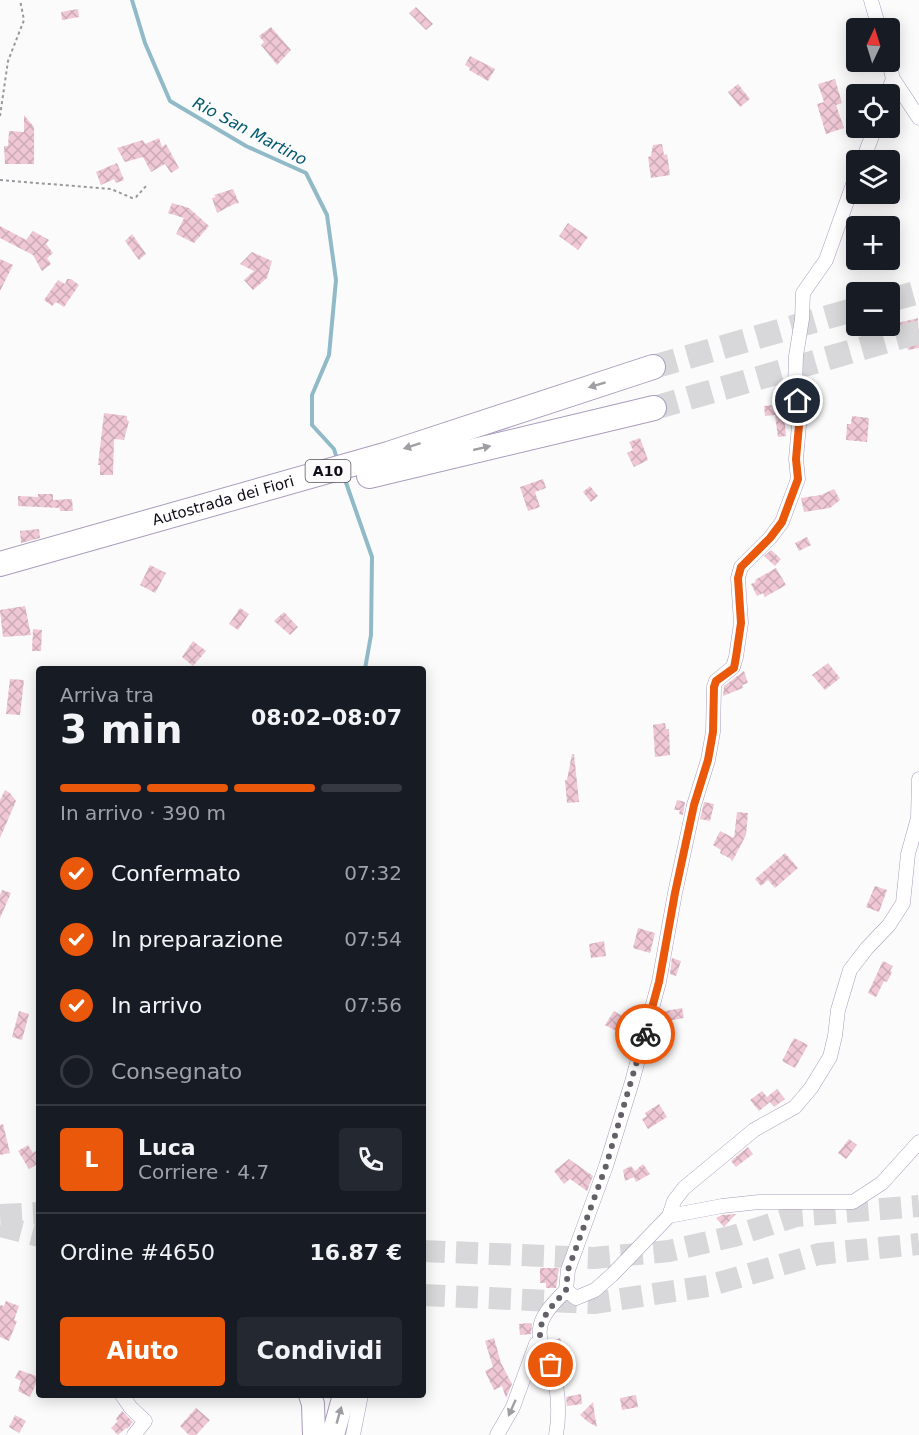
<!DOCTYPE html>
<html lang="it">
<meta charset="utf-8">
<style>
body{margin:0;font-family:"DejaVu Sans",sans-serif;background:#242831;color:#f1f3f6;height:100vh;display:flex;flex-direction:column;font-size:22px;white-space:nowrap}
*{box-sizing:border-box;margin:0}
p{font-size:20px;color:#9ea1a6}
.icon{flex:none;width:33px;height:33px;fill:none;stroke:currentColor;stroke-width:2;stroke-linecap:round;stroke-linejoin:round}
.map{position:relative;flex:1;overflow:hidden}
.sheet{position:absolute;left:36px;top:666px;width:390px;height:732px;display:flex;flex-direction:column;background:#171b24;border-radius:6px;box-shadow:0 3px 15px #0003}
.sheet>*{flex:none}
.needle{width:39px;rotate:4deg}
.tools{position:absolute;left:846px;top:18px;display:grid;gap:12px}
.tools a{display:grid;place-items:center;width:54px;height:54px;border-radius:6px;background:#171b24;box-shadow:0 3px 15px #0003;font-size:30px}
.pin{position:absolute;display:grid;place-items:center;width:51px;height:51px;color:#fff;margin:-26px;border:3px solid #fff;border-radius:50%;box-shadow:0 2px 6px #0007}
.courier{position:absolute;display:grid;place-items:center;width:60px;height:60px;margin:-30px;border:4px solid #ea580c;border-radius:50%;background:#fff;color:#222;box-shadow:0 2px 8px #0007}
.summary em{font-style:normal;font-weight:800}
.summary div{display:flex;flex-direction:column-reverse}
.summary{display:flex;align-items:center;justify-content:space-between;height:102px;padding:0 24px}
h1{font-size:39px;font-weight:800;line-height:45px}
.bar{display:grid;grid-template-columns:repeat(4,1fr);gap:9px 6px;align-content:center;height:72px;padding:0 24px}
.bar i{height:8px;border-radius:4px;background:#363941}
.bar .on{background:#ea580c}
.bar p{grid-column:span 4}
.line{display:flex;align-items:center;gap:15px;padding:0 24px;border-top:2px solid #363941}
.line div{flex:1}
.round{display:grid;place-items:center;flex:none;width:63px;height:63px;border-radius:6px;background:#242831}
ol{padding:0 24px;list-style:none}
li{display:flex;align-items:center;gap:18px;height:66px}
li p{margin-inline-start:auto}
li .icon{padding:6px;border-radius:50%;background:#ea580c;color:#fff;stroke-width:4}
li:last-child{color:#9ea1a6}
li i{width:33px;height:33px;border:3px solid #363941;border-radius:50%}
.cta{display:flex;gap:12px;margin-top:auto;padding:12px 24px}
.cta a{flex:1;height:69px;border-radius:6px;background:#ea580c;color:#fff;font-size:24px;font-weight:800;line-height:69px;text-align:center}
.cta a+a{background:#242831;color:#f1f3f6}
.map>svg:first-child{display:block}
</style>
<div class="map">
<svg width="919" height="1435" viewBox="0 0 919 1435">
<defs>
<pattern id="building-cross-hatch" width="8" height="8" patternUnits="userSpaceOnUse" patternTransform="scale(1.5)"><rect width="8" height="8" fill="#efc7d5"/><path d="M0 0l8 8M0 8l8-8" fill="none" stroke="#ccaab6"/></pattern>
</defs>
<rect width="100%" height="100%" fill="#fbfbfb"/>
<g fill="none" stroke-linecap="round" stroke-linejoin="round">
<path stroke="#91bac8" stroke-width="4" d="M132,0L145,43L170,101L246,146L306,173L327,215L336,280L329,355L312,395V425L334,449L337,459
M343,474L372,557L371,635L365,669"/>
</g>
<path fill="url(#building-cross-hatch)" d="M416,7L433,24L426,30L409,13Z
M78,9L79,17L62,20L61,12Z
M271,27L291,50L277,65L261,45L264,42L259,36Z
M470,56L495,69L488,81L469,70L470,68L465,65Z
M835,79L842,103L836,105L844,128L826,134L817,104L824,102L818,84Z
M738,84L750,99L740,107L728,92Z
M24,115L34,127V164H5L4,146H8L9,131L24,132Z
M159,138L162,147L166,144L179,168L171,173L165,164L151,172L143,157L125,162L117,148L143,140L145,144Z
M662,144L664,155L667,154L670,175L651,178L648,157L651,156L653,145Z
M117,163L124,180L116,183L114,179L101,185L96,172Z
M233,189L239,203L234,204L217,213L212,198L216,197L214,195Z
M172,203L189,208L209,226L194,243L176,234L184,218L168,213Z
M568,223L588,237L578,250L559,236Z
M0,226L26,240L33,231L49,240L46,244L53,253L47,258L51,264L42,271L33,255L0,238Z
M132,234L146,254L139,260L125,241Z
M252,252L272,261L267,278L253,290L244,280L254,271L240,264Z
M0,259L13,265L0,291Z
M67,279H71L79,285L64,307L56,302L52,306L44,300L58,280L65,284Z
M918,318L919,348L908,350L907,346H904L902,333L889,336L886,326Z
M783,404L786,436L778,437L775,415L765,416L764,406Z
M104,413L127,416V420L129,421L124,440L114,439L113,475H100V465H98Z
M852,416L869,418L867,442L846,440L847,424H851Z
M640,438L648,460L634,467L627,453L633,450L629,442Z
M543,479L546,488L535,492L540,507L528,511L520,487Z
M590,486L598,496L591,502L583,492Z
M834,489L840,500L830,508L804,512L801,498L821,495Z
M38,494H53V500L72,499L73,511H60V508L18,506V496L38,497Z
M39,529L40,538L21,543L20,531Z
M807,537L811,545L799,551L795,543Z
M771,550L781,559L775,566L764,556Z
M150,565L166,573L155,593L140,585Z
M776,568L786,585L765,597L763,593L757,596L751,584L756,582L755,580Z
M25,606L31,635L3,637L0,610Z
M240,608L249,614L238,630L229,624Z
M284,612L298,627L290,635L274,621Z
M33,629L42,630L41,651H32Z
M193,641L206,651L193,666L182,657Z
M828,663L840,678L825,690L812,675Z
M744,671L748,683L742,685L743,688L723,696L724,686Z
M10,679L24,680L20,715L6,714Z
M665,723L666,729H669L670,755L655,757L653,725Z
M572,754H574L579,802L567,803L565,780H567Z
M5,790L10,793L16,801L0,838V800Z
M677,800L685,802L683,815L679,814L680,810H674Z
M704,802L714,804L710,821L700,819Z
M737,812L748,813L746,835L732,862L731,859L720,853L721,850L713,845L720,831L734,838Z
M785,853L798,868L775,888L768,880L761,886L755,879Z
M875,886L887,890L879,912L866,907Z
M2,890L11,893L0,918V895Z
M638,928L655,933L650,953L633,948Z
M604,941L606,956L591,958L589,944Z
M672,958L681,961L676,976L670,974Z
M883,961L893,966L890,971L892,972L887,982L884,981L876,997L868,993Z
M682,1008L684,1018L661,1022L660,1012Z
M19,1011L29,1014L22,1040L12,1037Z
M614,1011L622,1016L625,1012L632,1017L629,1022L635,1026L628,1037L605,1025Z
M794,1038L808,1045L795,1068L782,1061Z
M777,1089L785,1099L774,1107L770,1102L759,1111L750,1100L762,1091L767,1097Z
M659,1104L667,1117L648,1129L642,1119L647,1116L645,1113Z
M3,1124L10,1153L0,1155V1125Z
M849,1139L857,1145L846,1159L838,1153Z
M28,1145L33,1153L36,1151L39,1156V1163L29,1169L18,1151Z
M748,1147L753,1154L736,1167L731,1161Z
M569,1159L593,1176L587,1191L570,1179L564,1184L554,1171Z
M643,1164L650,1174L636,1182L634,1177L625,1181L623,1170L631,1166L635,1171Z
M736,1214L724,1227L716,1218L722,1215Z
M540,1268H559L556,1288H546V1283H540Z
M6,1301L19,1306L14,1320L17,1321L9,1341L0,1337V1305L4,1306Z
M529,1323L532,1324L531,1334L520,1335L519,1324Z
M494,1338L501,1363L512,1384L506,1398L502,1386L494,1390L485,1371L493,1367L485,1341Z
M560,1338L564,1350L556,1353L552,1342Z
M19,1370L39,1377L30,1397L18,1391L21,1381L15,1378Z
M581,1394L582,1404L567,1406L566,1397Z
M636,1395L638,1407L622,1410L620,1398Z
M593,1402L595,1417L597,1427L588,1422L580,1415Z
M196,1408L210,1420L196,1435H189L180,1426Z
M122,1411L133,1422L127,1429L126,1428L118,1435L111,1428L118,1421L116,1419Z
M15,1415L26,1421L19,1433L9,1427Z"/>
<g fill="none" stroke-linecap="round" stroke-linejoin="round">
<path stroke="#d8d7d9" stroke-width="22" stroke-dasharray="22 11" stroke-linecap="butt" d="M0,1215L39,1213
M0,1226L39,1236
M423,1251L594,1258L669,1251L734,1236L796,1216L919,1206
M423,1295L594,1303L708,1286L819,1254L919,1244"/>
<path stroke="#d8d7d9" stroke-width="24" stroke-dasharray="24 12" stroke-linecap="butt" d="M890,300L919,292
M653,367L856,309
M654,408L919,332"/>
<g stroke="#aa9cbd" stroke-width="15">
<path id="minor" d="M871,0L879,28
M893,79L919,118
M887,94L893,79L889,62
M863,160L875,128
M669,1216L674,1201L684,1188L754,1130L795,1107L811,1088L830,1057L835,1036L838,1010L850,970L867,948L889,925L903,903L908,854L918,818L919,779
M566,1290L568,1270L606,1166L632,1082L659,982L675,893L694,805L708,760L713,732L714,687L716,681L733,667L736,657L741,623L738,578L741,567L770,538L782,522L798,479L796,459L800,414L795,387L796,356L802,319L803,293L826,260L856,176
M566,1290L576,1298L595,1290L612,1275L669,1216L722,1206L759,1202H853L882,1183L919,1142
M122,1395L131,1408L145,1421L134,1435
M353,1435L361,1395
M497,1435L513,1407L536,1344L540,1342
M556,1435C560,1412 558,1387 551,1365C546,1353 538,1342 540,1329C541,1314 556,1301 566,1290"/>
</g>
<g stroke="#aa9cbd" stroke-width="24">
<path id="trunk" d="M310,1395L313,1404L314,1435
M333,1435L344,1395"/>
</g>
<g stroke="#aa9cbd" stroke-width="26">
<g id="motorway">
<path d="M369,476L654,408"/>
<path id="s1" d="M0,564L388,454L653,367"/>
</g>
</g>
<path stroke="#9a989d" stroke-width="2" stroke-dasharray="3 3" stroke-linecap="butt" d="M0,116L8,61L24,20L20,0
M0,180L111,189L132,198L136,197L148,184"/>
<use href="#minor" stroke="#fff" stroke-width="14"/>
<use href="#trunk" stroke="#fff" stroke-width="22"/>
<use href="#motorway" stroke="#fff" stroke-width="24"/>
</g>
<defs><path id="oneway-solid" d="M-6-.8H1V-3.2L6.5 0L1 3.2V.8H-6Z" transform="scale(1.5)"/></defs>
<g fill="#a09ea3">
<use href="#oneway-solid" transform="translate(597 385) rotate(163)"/>
<use href="#oneway-solid" transform="translate(412 446) rotate(162)"/>
<use href="#oneway-solid" transform="translate(482 448) rotate(-13)"/>
<use href="#oneway-solid" transform="translate(512 1408) rotate(114)"/>
<use href="#oneway-solid" transform="translate(339 1415) rotate(-74)"/>
</g>
<g fill="none" stroke-linecap="round" stroke-linejoin="round">
<path stroke="#636067" stroke-width="6" stroke-dasharray="0 10.8" d="M551,1365L540,1342V1328L547,1312L566,1290L568,1270L606,1166L645,1034"/>
<path stroke="#ea580c" stroke-width="8" d="M645,1034L659,982L675,893L694,805L708,760L713,732L714,687L716,681L734,668L736,657L741,623L738,578L741,567L770,538L782,522L798,479L796,459L800,414L798,401"/>
</g>
<g text-anchor="middle" dominant-baseline="central" stroke-width="5" stroke-linejoin="round" paint-order="stroke">
<rect fill="#fbfbfb" stroke="#57545c" stroke-width="1.5" x="305.5" y="460" width="45" height="22" rx="4.5"/>
<g font-size="14" font-weight="bold" fill="#110c18">
<text x="328" y="471">A10</text>
</g>
<g font-size="15" fill="#110c18" stroke="#fbfbfb">
<text stroke="none"><textPath href="#s1" startOffset="232">Autostrada dei Fiori</textPath></text>
</g>
<g font-size="16" font-style="italic" fill="#01586d" stroke="#fbfbfb">
<text transform="translate(250 131) rotate(28)">Rio San Martino</text>
</g>
</g>
</svg>
<div class="tools">
<a><svg class="needle" viewBox="-14 -14 28 28"><path d="M0-13l5 13h-10z" fill="#e53935"/><path d="M0 13l5-13h-10z" fill="#9ea1a6"/></svg></a>
<a><svg class="icon" aria-label="locate" viewBox="0 0 24 24"><circle cx="12" cy="12" r="6"/><path d="M12 2v4M12 18v4M2 12h4M18 12h4"/></svg></a>
<a><svg class="icon" aria-label="layers" viewBox="0 0 24 24"><path d="M12 4l9 5-9 5-9-5zM3 14l9 5 9-5"/></svg></a>
<a>+</a>
<a>−</a>
</div>
<div class="pin" style="left:551px;top:1365px;background:#ea580c"><svg class="icon" aria-label="bag" viewBox="0 0 24 24"><path d="M5 8h14l-1 12H6zM9 8a3 3 0 0 1 6 0"/></svg></div>
<div class="pin" style="left:798px;top:401px;background:#1f2937"><svg class="icon" aria-label="home" viewBox="0 0 24 24"><path d="M3 11l9-7 9 7M6 9v11h12V9"/></svg></div>
<div class="courier" style="left:645px;top:1034px"><svg class="icon" aria-label="bike" viewBox="0 0 24 24"><circle cx="6" cy="16" r="4"/><circle cx="18" cy="16" r="4"/><path d="M6 16l4-8h5l3 8M10 8l3 8H6M13 5h3"/></svg></div>
<section class="sheet">
<div class="summary"><div><h1>3 min</h1><p>Arriva tra</p></div><em>08:02–08:07</em></div>
<div class="bar"><i class="on"></i><i class="on"></i><i class="on"></i><i></i><p>In arrivo · 390 m</p></div>
<ol>
<li><svg class="icon" aria-label="check" viewBox="0 0 24 24"><path d="M5 12l5 5 9-10"/></svg>Confermato<p>07:32</p></li>
<li><svg class="icon" aria-label="check" viewBox="0 0 24 24"><path d="M5 12l5 5 9-10"/></svg>In preparazione<p>07:54</p></li>
<li><svg class="icon" aria-label="check" viewBox="0 0 24 24"><path d="M5 12l5 5 9-10"/></svg>In arrivo<p>07:56</p></li>
<li><i></i>Consegnato</li>
</ol>
<div class="line" style="height:108px"><b class="round" style="background:#ea580c;color:#fff">L</b><div><b>Luca</b><p>Corriere · 4.7</p></div><a class="round"><svg class="icon" aria-label="phone" viewBox="0 0 24 24"><path d="M5 4h4l2 5-3 2q2 4 5 5l2-3 5 2v4C11 20 4 13 5 4z"/></svg></a></div>
<div class="line" style="height:78px"><div>Ordine #4650</div><b>16.87 €</b></div>
<div class="cta"><a>Aiuto</a><a>Condividi</a></div>
</section>
</div>
